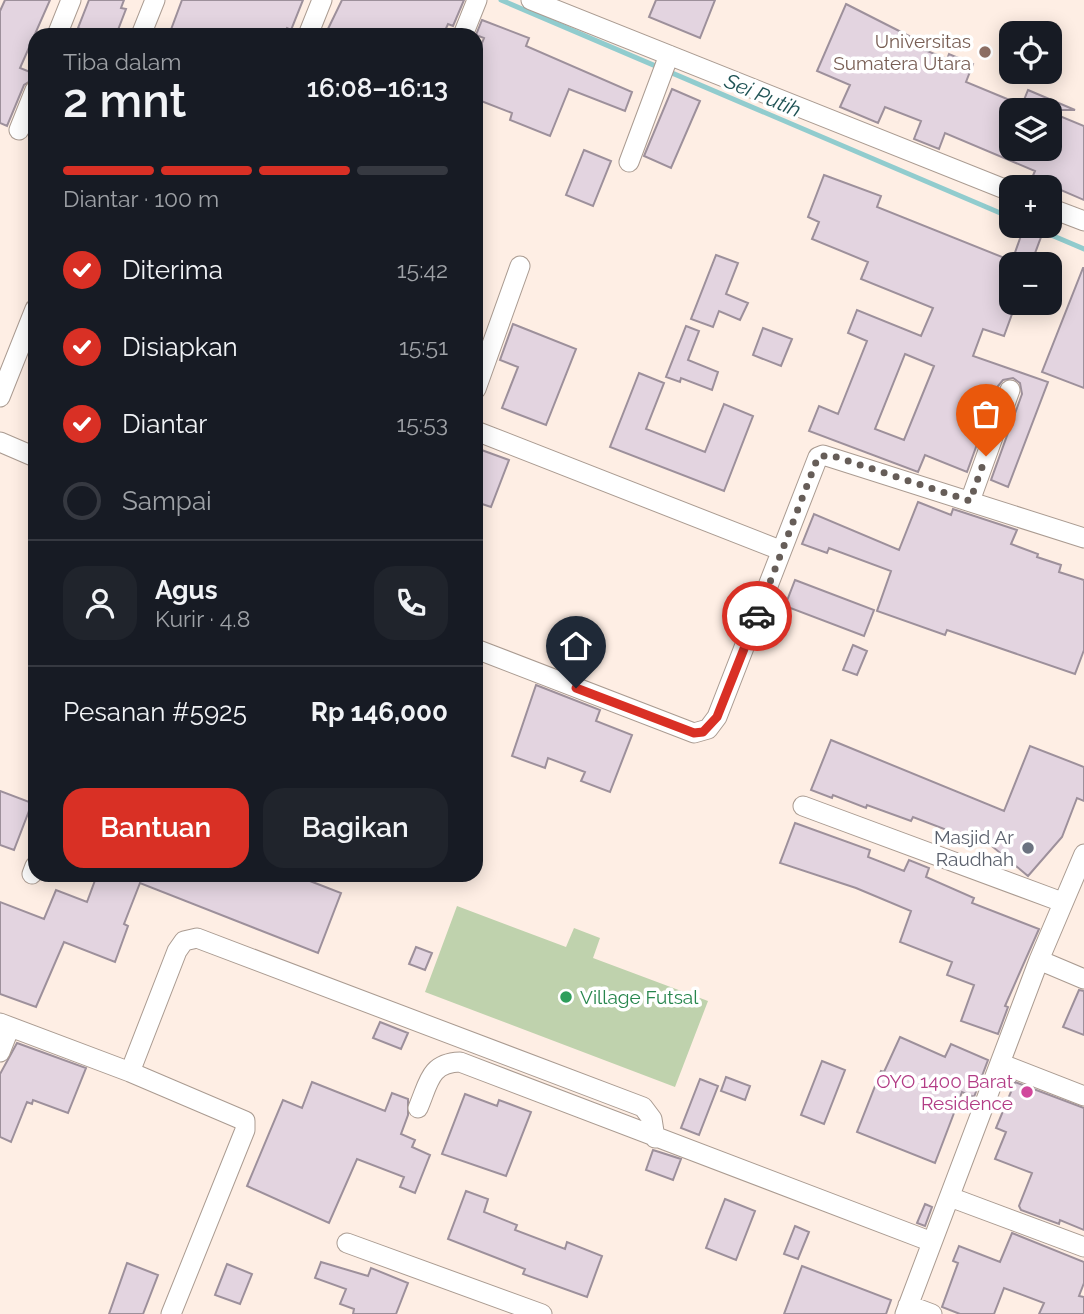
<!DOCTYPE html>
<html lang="id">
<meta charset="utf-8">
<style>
body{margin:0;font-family:Raleway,sans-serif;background:#20242c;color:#f1f3f6;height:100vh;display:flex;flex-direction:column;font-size:26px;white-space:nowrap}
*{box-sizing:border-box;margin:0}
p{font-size:23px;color:#9ea1a6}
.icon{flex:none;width:38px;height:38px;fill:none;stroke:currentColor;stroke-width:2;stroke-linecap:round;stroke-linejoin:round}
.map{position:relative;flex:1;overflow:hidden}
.panel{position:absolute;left:28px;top:28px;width:455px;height:854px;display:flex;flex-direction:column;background:#171b24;border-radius:21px;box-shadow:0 4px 18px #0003}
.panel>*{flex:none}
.controls{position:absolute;left:999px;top:21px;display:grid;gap:14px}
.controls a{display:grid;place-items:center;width:63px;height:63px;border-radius:14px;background:#171b24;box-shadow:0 4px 18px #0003;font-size:35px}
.pin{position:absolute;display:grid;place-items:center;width:60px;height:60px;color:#fff;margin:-72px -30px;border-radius:50% 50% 50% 0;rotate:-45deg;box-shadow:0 0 7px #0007}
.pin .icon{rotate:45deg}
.courier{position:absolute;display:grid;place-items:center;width:70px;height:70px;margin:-35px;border:5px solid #d93025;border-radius:50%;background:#fff;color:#222;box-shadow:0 2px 9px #0007}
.head em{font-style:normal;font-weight:600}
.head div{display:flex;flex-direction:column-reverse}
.head{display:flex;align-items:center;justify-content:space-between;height:119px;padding:0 35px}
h1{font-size:46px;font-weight:600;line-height:52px}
.bar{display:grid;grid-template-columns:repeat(4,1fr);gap:10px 7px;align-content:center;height:84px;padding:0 35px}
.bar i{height:9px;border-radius:5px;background:#363941}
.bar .selected{background:#d93025}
.bar p{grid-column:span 4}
.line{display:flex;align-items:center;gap:18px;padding:0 35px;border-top:2px solid #363941}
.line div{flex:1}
.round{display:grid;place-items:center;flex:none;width:74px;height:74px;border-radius:21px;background:#20242c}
ol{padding:0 35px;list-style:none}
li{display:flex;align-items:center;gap:21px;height:77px}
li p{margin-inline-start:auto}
li .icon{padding:7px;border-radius:50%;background:#d93025;color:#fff;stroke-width:4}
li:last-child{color:#9ea1a6}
li i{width:38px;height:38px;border:4px solid #363941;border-radius:50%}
.button{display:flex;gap:14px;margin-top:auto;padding:14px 35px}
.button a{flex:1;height:80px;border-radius:21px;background:#d93025;color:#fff;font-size:28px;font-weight:600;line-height:80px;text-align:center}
.button a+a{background:#20242c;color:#f1f3f6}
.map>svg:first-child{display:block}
</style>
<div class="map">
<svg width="1084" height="1314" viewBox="0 0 1084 1314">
<rect width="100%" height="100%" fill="#feeee4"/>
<path fill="#bfd2ad" d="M457,906L566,947L574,928L600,938L593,958L708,1001L675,1087L425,992Z"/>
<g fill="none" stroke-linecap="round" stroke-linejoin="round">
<path stroke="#91ccce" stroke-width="5" d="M501,0L1012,218
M1030,226L1084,249"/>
</g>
<path fill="#e3d4e0" stroke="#9d909b" stroke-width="2" fill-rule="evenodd" d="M5,0H50L20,68L35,74V78L24,85L7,126L0,123V11Z
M89,0H124L121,8L126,9L116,35H93L78,28Z
M182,0H303L291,30L287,28L284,35H169Z
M342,0H464L453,26L448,24L443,35H325Z
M656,0H715L700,38L649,17Z
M846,4L915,39L912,45L947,59L949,54L973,64L966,82L1012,101V149H1050V112L1084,126V200L1054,187H1028L1035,171L945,133L939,149L914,139L921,121L885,107L878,123L840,107L850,85L817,71Z
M482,20L529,38L526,46L632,92L625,111L569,89L550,136L510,120L512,113L476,99V58L484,38L476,35Z
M672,89L700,101L671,168L644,156Z
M1028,90L1075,110H1020Z
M584,150L611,161L593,206L566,195Z
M824,175L881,196L877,207L1012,261L1023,230L1041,237L1031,264H1012V303H1016L1004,336L983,329L973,356L1048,382L1008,487L991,480L1022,394L1020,383L1013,378L1003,380L998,386L967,472L925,455L918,472L809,431L819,406L838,414L867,341L848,333L857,310L921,336L933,308L861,279L868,262L812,239L819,222L808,217ZM905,354L934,366L904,440L875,429Z
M716,255L738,263L726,294L748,303L740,320L719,311L713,327L691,319Z
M1083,268H1084V388L1042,372Z
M513,324L576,349L546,425L502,408L518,367L500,360Z
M686,326L699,331L688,360L718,372L712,390L681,378L680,382L666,377Z
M763,328L792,339L781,366L753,355Z
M639,373L664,383L646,429L705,452L724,404L753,416L724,491L610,447Z
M476,448L509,460L491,507L476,502Z
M918,502L951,515L953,509L1017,530L1011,544L1038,554L1037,557L1061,565L1059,572L1084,580V650L1075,674L947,630L945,635L877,611L891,571L829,548L827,553L802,544L814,514L899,550Z
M795,580L874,610L864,636L785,606Z
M853,645L867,651L857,675L843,670Z
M536,685L600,710L596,721L632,735L610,792L581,781L585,772L548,758L545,768L512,756Z
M831,740L1004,811L1030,746L1084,767V801L1077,798L1062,837L1028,876L987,842L972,836L968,846L944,837L947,830L913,817L911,821L867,805L866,808L833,795L832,798L811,790Z
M0,791L32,803L14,850L0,845Z
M795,823L870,850L868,857L904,871L909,860L929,868L926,877L974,898L972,903L1039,929L1005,1006L1008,1007L998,1034L961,1021L974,985L947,975L952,962L900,942L911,911L856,888L780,863Z
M97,875H311L310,881L341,893L318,953L140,883L124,924L128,926L115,962L64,942L36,1007L0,994V902L44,919L56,890L87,902Z
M416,947L432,953L425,970L409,964Z
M1079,990L1084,991V1035L1063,1027Z
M380,1022L408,1033L401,1049L373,1038Z
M900,1037L945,1057L951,1044L988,1060L974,1097L962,1092L935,1163L857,1132L881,1071L884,1072Z
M17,1043L86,1068L68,1113L33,1100L32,1104L27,1102L11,1142L0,1137V1074Z
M822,1061L845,1070L824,1124L801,1115Z
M726,1077L750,1086L745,1100L721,1091Z
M700,1079L718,1086L699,1135L681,1128Z
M312,1082L385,1111L392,1093L408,1099V1115L401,1134L415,1140L412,1147L430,1155L415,1193L400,1187L404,1177L357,1159L329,1223L247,1186L283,1100L302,1108Z
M1015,1082L1084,1108V1230L1060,1220L1059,1224L1021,1210L1019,1206L1032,1173L995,1159L1006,1132L996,1128Z
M465,1094L497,1106L499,1100L531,1112L506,1176L442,1154Z
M653,1150L681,1159L673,1180L646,1170Z
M466,1191L488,1199L484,1212L517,1225L515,1230L565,1249L567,1242L602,1256L587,1297L523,1274L525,1269L448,1239Z
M725,1199L755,1211L736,1260L706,1248Z
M925,1204L932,1207L925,1226L917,1223Z
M795,1226L809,1232L798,1259L784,1254Z
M1012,1233L1084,1262V1283L1079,1296L1084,1297V1314H1039L1044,1303L1004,1288L994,1314H960L942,1307L958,1263L953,1261L959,1246L1000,1262Z
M321,1262L368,1276L371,1268L408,1283L396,1314H353L354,1309L340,1304L346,1289L315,1278Z
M127,1263L158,1275L143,1314H109Z
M227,1264L252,1274L240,1304L215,1295Z
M802,1266L891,1300L886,1314H784Z"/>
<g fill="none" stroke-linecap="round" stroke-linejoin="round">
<g stroke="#aa9b91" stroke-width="21">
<path id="minor" d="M531,0L1012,192
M57,35L71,0
M141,35L155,0
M308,35L322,0
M463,35L477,0
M19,130L35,90
M629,162L669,55
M1050,208L1084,221
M476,389L520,266
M0,397L35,309
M476,431L780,550
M0,442L35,457
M970,501L1010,390
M476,649L694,733L708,729L717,717L818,457L823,455L1084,538
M803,806L1062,902
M32,874L35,866
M1039,960L1084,979
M0,1023L130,1072L245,1121V1130L171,1314
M0,1052L10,1027
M1002,1064L1084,1096
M130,1072L177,951L184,941L197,938L643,1107L652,1119L655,1138
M418,1108C429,1083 429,1063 460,1062L932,1242
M950,1197L1084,1247
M347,1243L542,1314
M908,1305L932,1314
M905,1314L1039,960L1084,854"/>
</g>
<use href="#minor" stroke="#fff" stroke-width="19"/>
</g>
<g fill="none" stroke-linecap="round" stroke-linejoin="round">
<path stroke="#665d58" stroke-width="7" stroke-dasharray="0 12.6" d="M757,616L818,457L830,455L970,501L986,456"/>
<path stroke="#d93025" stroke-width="9" d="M576,688L694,733L703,732L717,717L757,616"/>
</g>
<circle fill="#8d6e63" stroke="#fff" stroke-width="2.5" cx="985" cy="52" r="7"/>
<circle fill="#6b7280" stroke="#fff" stroke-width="2.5" cx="1028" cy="848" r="7"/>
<circle fill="#2e9e5b" stroke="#fff" stroke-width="2.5" cx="566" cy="997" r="7"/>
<circle fill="#d1479c" stroke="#fff" stroke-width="2.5" cx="1027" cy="1092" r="7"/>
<g text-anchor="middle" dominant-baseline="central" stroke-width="7" stroke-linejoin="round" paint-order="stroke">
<g font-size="19" fill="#785e54" stroke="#fff" text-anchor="end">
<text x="971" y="41">Universitas<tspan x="971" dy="22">Sumatera Utara</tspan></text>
</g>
<g font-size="19" fill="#5b616d" stroke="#fff" text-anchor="end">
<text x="1014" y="837">Masjid Ar<tspan x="1014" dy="22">Raudhah</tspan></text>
</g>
<g font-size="19" fill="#27864d" stroke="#fff" text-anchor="start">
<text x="580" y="997">Village Futsal</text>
</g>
<g font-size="19" fill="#b23c85" stroke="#fff" text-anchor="end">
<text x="1013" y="1081">OYO 1400 Barat<tspan x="1013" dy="22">Residence</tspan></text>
</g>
<g font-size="21" font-style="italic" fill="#1f5355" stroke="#fff">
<text transform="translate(763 95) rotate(23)">Sei Putih</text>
</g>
</g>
</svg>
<div class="controls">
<a><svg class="icon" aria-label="locate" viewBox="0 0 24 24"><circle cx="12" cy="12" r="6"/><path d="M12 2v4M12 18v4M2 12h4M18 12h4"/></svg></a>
<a><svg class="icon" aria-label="layers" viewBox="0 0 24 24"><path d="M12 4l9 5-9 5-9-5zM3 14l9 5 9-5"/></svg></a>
<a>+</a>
<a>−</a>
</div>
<div class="pin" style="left:986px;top:456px;background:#ea580c"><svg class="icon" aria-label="bag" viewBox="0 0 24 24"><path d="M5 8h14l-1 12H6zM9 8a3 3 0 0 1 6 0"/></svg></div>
<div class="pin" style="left:576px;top:688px;background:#1f2937"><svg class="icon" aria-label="home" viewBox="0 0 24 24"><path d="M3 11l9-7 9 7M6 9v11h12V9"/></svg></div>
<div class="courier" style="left:757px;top:616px"><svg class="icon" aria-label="car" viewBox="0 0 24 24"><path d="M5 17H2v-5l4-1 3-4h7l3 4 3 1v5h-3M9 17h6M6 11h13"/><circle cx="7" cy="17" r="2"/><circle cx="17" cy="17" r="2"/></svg></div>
<section class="panel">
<div class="head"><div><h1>2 mnt</h1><p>Tiba dalam</p></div><em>16:08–16:13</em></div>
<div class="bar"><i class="selected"></i><i class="selected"></i><i class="selected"></i><i></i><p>Diantar · 100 m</p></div>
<ol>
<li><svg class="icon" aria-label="check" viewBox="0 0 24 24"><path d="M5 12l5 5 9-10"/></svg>Diterima<p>15:42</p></li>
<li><svg class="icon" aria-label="check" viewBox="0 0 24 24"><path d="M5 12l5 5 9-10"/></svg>Disiapkan<p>15:51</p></li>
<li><svg class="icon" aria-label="check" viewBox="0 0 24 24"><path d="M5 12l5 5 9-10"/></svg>Diantar<p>15:53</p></li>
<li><i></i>Sampai</li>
</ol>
<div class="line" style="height:126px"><a class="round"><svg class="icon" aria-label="person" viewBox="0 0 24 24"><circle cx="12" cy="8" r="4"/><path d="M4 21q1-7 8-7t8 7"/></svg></a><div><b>Agus</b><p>Kurir · 4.8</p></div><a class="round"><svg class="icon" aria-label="phone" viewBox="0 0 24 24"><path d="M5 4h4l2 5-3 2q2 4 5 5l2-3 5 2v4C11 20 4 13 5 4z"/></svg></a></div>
<div class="line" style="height:91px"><div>Pesanan #5925</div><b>Rp 146,000</b></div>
<div class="button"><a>Bantuan</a><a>Bagikan</a></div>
</section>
</div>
